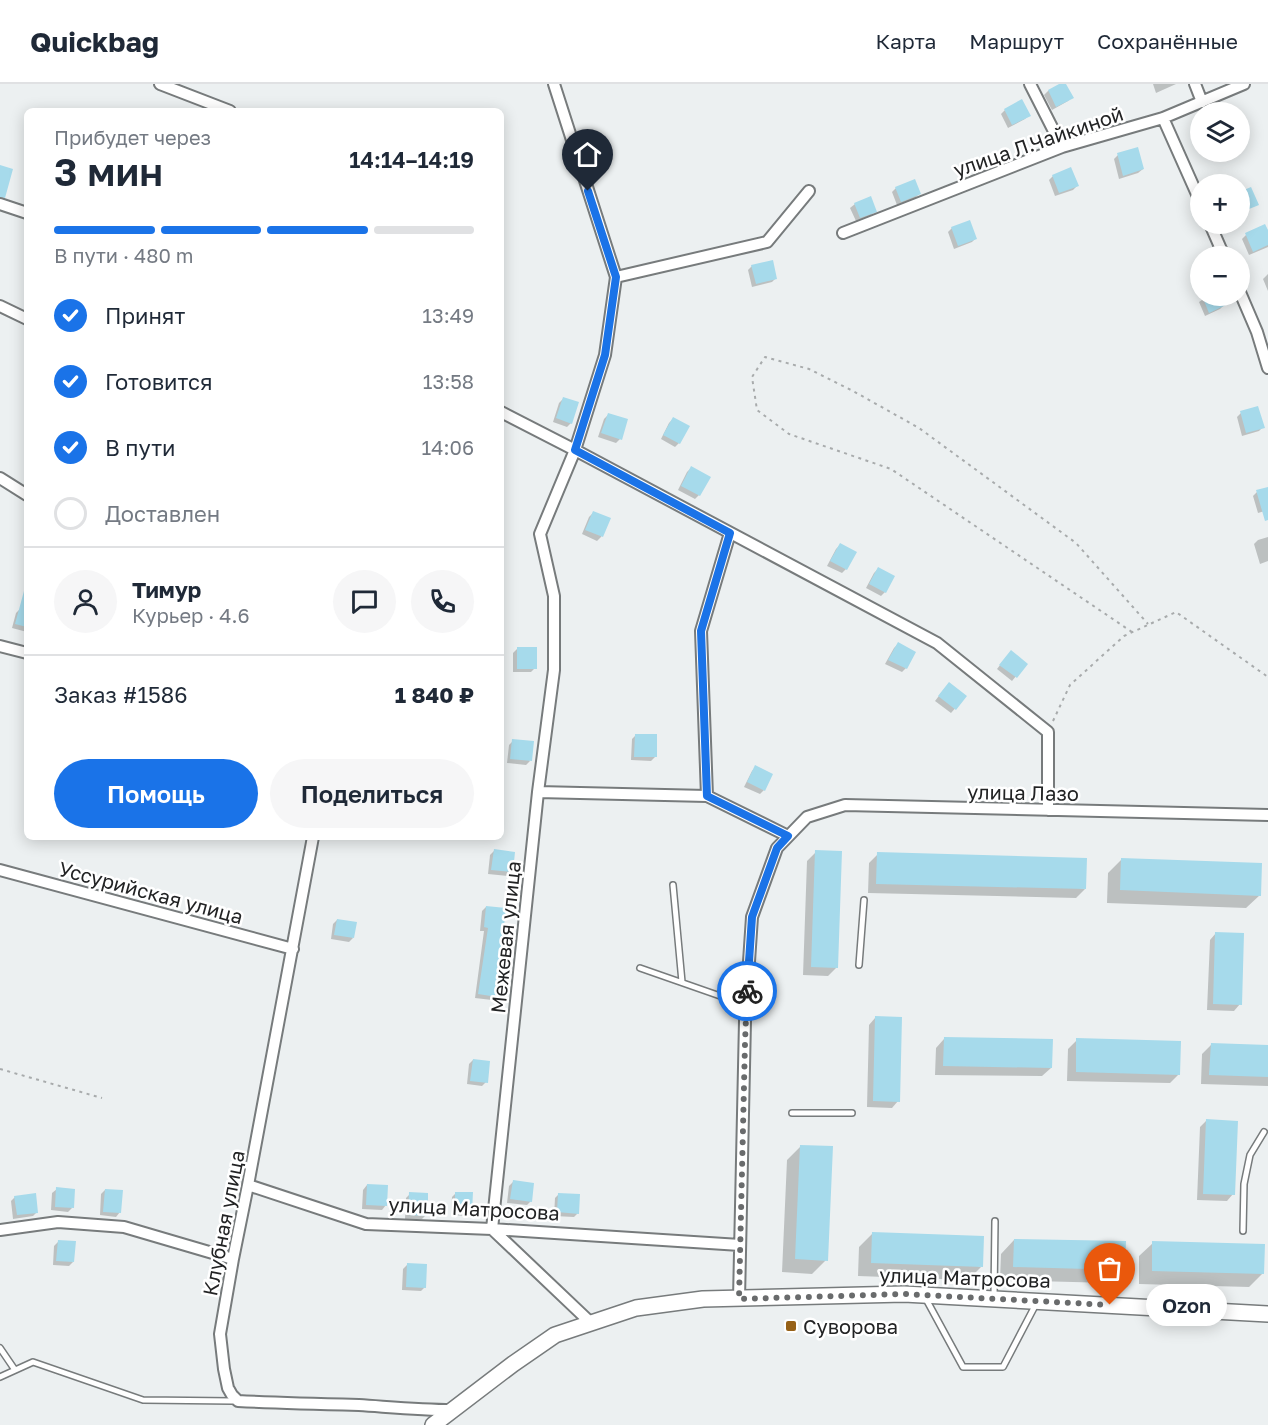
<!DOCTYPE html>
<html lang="ru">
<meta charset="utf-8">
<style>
body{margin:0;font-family:"Golos Text",sans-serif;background:#f6f6f7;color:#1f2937;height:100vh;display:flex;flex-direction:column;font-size:22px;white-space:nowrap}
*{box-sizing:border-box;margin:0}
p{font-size:20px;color:#747a83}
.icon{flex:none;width:33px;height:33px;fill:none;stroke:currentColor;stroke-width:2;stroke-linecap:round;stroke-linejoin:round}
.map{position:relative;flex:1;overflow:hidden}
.details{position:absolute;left:24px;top:24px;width:480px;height:732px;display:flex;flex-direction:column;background:#fff;border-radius:9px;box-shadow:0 3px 15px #0003}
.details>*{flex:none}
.tools{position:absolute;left:1190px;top:18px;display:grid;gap:12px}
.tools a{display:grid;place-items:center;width:60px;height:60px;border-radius:50%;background:#fff;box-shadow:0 3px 15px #0003;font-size:30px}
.pin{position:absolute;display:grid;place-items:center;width:51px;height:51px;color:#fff;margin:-62px -26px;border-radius:50% 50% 50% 0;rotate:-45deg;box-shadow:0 0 6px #0007}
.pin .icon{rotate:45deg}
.courier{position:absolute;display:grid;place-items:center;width:60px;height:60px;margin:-30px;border:4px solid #1a73e8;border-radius:50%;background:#fff;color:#222;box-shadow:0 2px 8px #0007}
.bubble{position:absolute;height:42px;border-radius:21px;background:#fff;box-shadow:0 3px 15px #0003;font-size:20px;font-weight:600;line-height:42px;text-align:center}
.overview em{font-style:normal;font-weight:600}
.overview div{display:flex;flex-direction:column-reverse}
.overview{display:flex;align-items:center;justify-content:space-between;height:102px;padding:0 30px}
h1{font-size:39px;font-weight:600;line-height:45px}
.bar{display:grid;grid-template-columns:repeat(4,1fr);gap:9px 6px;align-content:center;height:72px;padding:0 30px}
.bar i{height:8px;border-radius:4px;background:#e0e1e3}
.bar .selected{background:#1a73e8}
.bar p{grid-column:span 4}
.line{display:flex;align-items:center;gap:15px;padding:0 30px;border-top:2px solid #e0e1e3}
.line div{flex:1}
.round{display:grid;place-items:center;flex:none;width:63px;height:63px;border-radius:32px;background:#f6f6f7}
ol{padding:0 30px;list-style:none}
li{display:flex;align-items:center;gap:18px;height:66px}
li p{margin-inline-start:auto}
li .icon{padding:6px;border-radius:50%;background:#1a73e8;color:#fff;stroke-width:4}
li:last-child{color:#747a83}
li i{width:33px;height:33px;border:3px solid #e0e1e3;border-radius:50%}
.primary-button{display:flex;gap:12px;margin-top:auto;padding:12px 30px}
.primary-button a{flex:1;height:69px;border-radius:36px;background:#1a73e8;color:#fff;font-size:24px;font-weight:600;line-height:69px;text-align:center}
.primary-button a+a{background:#f6f6f7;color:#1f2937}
header{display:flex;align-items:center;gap:36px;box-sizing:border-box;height:84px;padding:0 30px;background:#fff;border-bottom:2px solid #e0e1e3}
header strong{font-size:28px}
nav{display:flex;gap:33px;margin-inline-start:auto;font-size:21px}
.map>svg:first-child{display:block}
</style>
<header>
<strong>Quickbag</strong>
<nav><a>Карта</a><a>Маршрут</a><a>Сохранённые</a></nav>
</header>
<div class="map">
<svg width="1268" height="1341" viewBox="0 0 1268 1341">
<rect width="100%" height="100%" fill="#ecf0f1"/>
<path fill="#0003" d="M1062,0H1065L1072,13L1068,17L1052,26L1044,11L1048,7Z
M1153,0H1176L1156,9Z
M1022,18L1029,31L1025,35L1008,44L1001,30L1005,26Z
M1118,71L1143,85L1138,89L1119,95L1114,75Z
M1053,92L1077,102L1073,106L1055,112L1049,96Z
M896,104L919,110L915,114L897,121L892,108Z
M855,120L875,127L871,131L856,137L850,124Z
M952,144L976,154L972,158L954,165L948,148Z
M1268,150V163L1249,171L1242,155L1246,151Z
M752,182L776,194L772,198L752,203L748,186Z
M1268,190V207L1263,195Z
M1208,212H1220L1224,221L1220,225L1205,232L1199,218Z
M563,315L571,339L567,343L553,338L559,319Z
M1241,329L1263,343L1259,347L1242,352L1237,333Z
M608,331L620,355L616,359L598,353L604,335Z
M673,335L679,359L675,363L661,355L669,339Z
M691,384L699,411L695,415L678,406L687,388Z
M1268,404V426L1258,429L1253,412L1257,408Z
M593,429L609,435L601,453L597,457L582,450L589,433Z
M1268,453V477L1260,480L1254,460L1258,456Z
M840,461L846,485L842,489L827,482L836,465Z
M878,485L885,508L881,512L866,504L874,489Z
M20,525L27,527V548L12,544L16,529Z
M898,560L914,569L906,584L902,588L885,580L894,564Z
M517,565L535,584L531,588H513V569Z
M1007,572L1026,580L1012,597L997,585Z
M945,604L965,613L951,629L935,617Z
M636,651L655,673L651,677L631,676L632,655Z
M513,657L530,677L526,681L507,679L509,661Z
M756,683L764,706L760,710L744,703L752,687Z
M494,767L512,788L508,792L488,790L490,771Z
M816,768L837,883L828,892L803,891L807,777Z
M878,770L1085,805L1076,814L868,809L869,779Z
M1122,775L1260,811L1246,824L1107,819L1108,789Z
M486,823L500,862L503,883L499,888L496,912L492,916L475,914L484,847H480L482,827Z
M337,836L353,854L349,858L331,855L333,840Z
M1216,849L1240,920L1234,927L1207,926L1210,856Z
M875,934L898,1017L892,1024L867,1023L869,941Z
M944,955L1051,984L1042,992L935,991L936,964Z
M1077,956L1179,990L1170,999L1067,997L1068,965Z
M1211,961L1268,963V1002L1201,1000L1202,970Z
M473,976L486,998L482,1002L467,1000L469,980Z
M1206,1037L1233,1110L1227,1117L1197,1116L1200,1043Z
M801,1062L826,1176L812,1190L782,1188L787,1076Z
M513,1098L531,1117L527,1121L507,1119L509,1102Z
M367,1101L386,1121L382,1126L362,1125L363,1106Z
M57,1105L72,1124L68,1128L51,1126L52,1109Z
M105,1106L120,1128L116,1133L100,1131L101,1110Z
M456,1109L471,1128L467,1132L451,1131L452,1113Z
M410,1110L426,1131L422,1135H405L406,1114Z
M559,1110L578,1129L574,1133L554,1132L555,1114Z
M15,1113L37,1128L33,1132L13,1135L11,1117Z
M873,1149L981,1183L968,1196L858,1192L859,1163Z
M1014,1156L1124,1185L1110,1199L1000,1196L1001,1170Z
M58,1158L73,1178L69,1182L53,1181L54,1162Z
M1153,1159L1263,1189L1249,1203L1139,1200V1172Z
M407,1181L425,1203L421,1207L402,1206L403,1185Z"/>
<path fill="#a6daeb" d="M1059,0H1066L1074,14L1056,23L1048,6Z
M1022,15L1031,32L1012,41L1004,25Z
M1138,63L1144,85L1123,92L1117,69Z
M0,81L13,85L5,114L0,113Z
M1071,83L1079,102L1059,109L1052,91Z
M915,95L921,110L901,118L895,103Z
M1251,103L1259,121L1239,129V108Z
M871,112L877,128L860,134L854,119Z
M970,136L977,155L958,162L951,143Z
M1265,140L1268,146V161L1253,168L1245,149Z
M773,176L777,195L756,200L751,181Z
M1202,212H1222L1226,221L1209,229Z
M563,313L579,318L572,340L556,334Z
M1258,322L1265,344L1246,349L1240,327Z
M608,329L628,335L622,356L601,349Z
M673,333L690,342L680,360L663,351Z
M691,382L711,393L700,412L681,402Z
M1268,403V436L1265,437L1256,406Z
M593,427L611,434L603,453L585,446Z
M840,459L857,468L847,486L830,477Z
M878,483L895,492L886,509L869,500Z
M24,507L27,508V543L15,540Z
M898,558L916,568L907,585L888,576Z
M517,563H537V585H517Z
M1011,566L1028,580L1017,594L999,581Z
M949,598L967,612L956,626L938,612Z
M635,650H657V673H634Z
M512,655L534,657L532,677L510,675Z
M755,681L773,690L765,707L747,698Z
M494,765L515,768L513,788L491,786Z
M815,766L842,767L838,884L811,883Z
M877,768L1087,774L1086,805L876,800Z
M1121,774L1262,779L1261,812L1120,806Z
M486,822L506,824L502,860L507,861L504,884H501L497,913L478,910L488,844L484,843Z
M337,835L357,838L354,854L334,851Z
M1215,848L1244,849L1242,921L1213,920Z
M875,932L902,933L900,1018L873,1017Z
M944,953L1053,955L1052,984L943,982Z
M1076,954L1181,957L1180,991L1076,988Z
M1211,959L1268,961V993L1209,991Z
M473,975L490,977L488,999L470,997Z
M1206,1035L1238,1037L1235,1111L1203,1110Z
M800,1061L833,1062L828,1177L795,1175Z
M513,1096L534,1099L532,1118L510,1115Z
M367,1100L388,1101L387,1122L366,1121Z
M56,1103L75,1105L74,1124L55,1123Z
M105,1105L123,1106L121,1129L103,1128Z
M409,1108L428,1109V1132L408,1131Z
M455,1108H473L472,1128H455Z
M36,1109L38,1129L17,1131L14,1112Z
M558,1109L580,1110L579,1130L557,1128Z
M872,1148L984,1152L983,1183L871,1179Z
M1014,1155L1126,1157L1125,1186L1013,1183Z
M58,1156L76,1157L74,1178L56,1177Z
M1152,1157L1265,1160L1264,1190L1152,1187Z
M407,1179L427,1180L426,1204L406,1203Z"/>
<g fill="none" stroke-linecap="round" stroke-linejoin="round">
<g stroke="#777b7c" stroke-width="8">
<path id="service" d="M673,801L682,898
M859,881L864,816
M640,884L746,921
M792,1029H852
M1243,1147L1244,1100L1250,1071L1264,1048
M994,1213L995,1137
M926,1215L963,1283H1003L1036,1220
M0,1264L15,1286
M0,1293L33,1278L143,1316L233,1317"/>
</g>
<g stroke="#777b7c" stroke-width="14">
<path id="minor" d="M160,0L230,27
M554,0L616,193L605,271L575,366L540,450L554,512V586L538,708L492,1145L591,1239
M1030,0L1062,63
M1195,0L1202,18
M1163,34L1200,117
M0,120L27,129
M1210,140L1224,172
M843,149L1062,63L1163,34L1244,0
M616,193L767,158L809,107
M1239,206L1257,248L1268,284
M0,222L27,235
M501,328L575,366L937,559L1048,648V726
M0,394L27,411
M0,562L27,569
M538,708L707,712L788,752
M707,712L701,547L730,449
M313,753L248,1101L233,1175L220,1250L224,1285L228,1304L232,1311L238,1317C278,1319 318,1320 359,1321C390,1323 420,1326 452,1326
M0,786L293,865
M248,1101L366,1140L492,1145L740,1161
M0,1146L58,1138L124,1143L233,1175
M739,1215L745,937L752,833L777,764L807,733L845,721L1268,731"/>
</g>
<g stroke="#777b7c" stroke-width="18">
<path id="secondary" d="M433,1341L513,1280L555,1251L636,1224L703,1215L904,1210L1268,1230"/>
</g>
<path stroke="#a8abac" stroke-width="2" stroke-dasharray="3 4.5" stroke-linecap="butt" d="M1132,548L891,385L789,350L757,326L752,293L765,273L809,285L853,307L919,344L1076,459L1148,540
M1053,637L1070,601L1124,552L1176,528L1268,593
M0,985L102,1014"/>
<use href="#service" stroke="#fff" stroke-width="5"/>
<use href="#minor" stroke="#fff" stroke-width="10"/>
<use href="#secondary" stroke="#fff" stroke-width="15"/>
</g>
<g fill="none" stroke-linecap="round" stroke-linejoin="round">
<path stroke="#696b6c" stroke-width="6" stroke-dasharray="0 10.8" d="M747,907L745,959L739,1215L904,1210L1110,1221"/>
<path stroke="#1a73e8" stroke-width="8" d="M588,107L616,193L605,271L575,366L730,449L701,547L707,712L788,752L777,764L752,833L747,907"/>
</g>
<rect fill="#966117" stroke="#fff" stroke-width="2" x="785" y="1236" width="12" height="12" rx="3"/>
<g text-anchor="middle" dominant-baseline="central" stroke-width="5" stroke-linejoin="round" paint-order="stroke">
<g font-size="20" fill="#222324" stroke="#fff">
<text transform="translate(1038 57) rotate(-19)">улица Л.Чайкиной</text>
<text transform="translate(1023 708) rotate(1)">улица Лазо</text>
<text transform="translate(151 808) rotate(15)">Уссурийская улица</text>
<text transform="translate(505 853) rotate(-84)">Межевая улица</text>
<text transform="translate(474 1124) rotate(3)">улица Матросова</text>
<text transform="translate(223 1139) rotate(-79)">Клубная улица</text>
<text transform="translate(965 1193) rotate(2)">улица Матросова</text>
</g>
<g font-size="20" fill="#222324" stroke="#fff" text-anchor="start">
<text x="803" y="1242">Суворова</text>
</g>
</g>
</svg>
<div class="tools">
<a><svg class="icon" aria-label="layers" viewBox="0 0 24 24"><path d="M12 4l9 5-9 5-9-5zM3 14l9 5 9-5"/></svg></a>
<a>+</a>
<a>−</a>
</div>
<div class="pin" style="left:1110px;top:1221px;background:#ea580c"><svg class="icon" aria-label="bag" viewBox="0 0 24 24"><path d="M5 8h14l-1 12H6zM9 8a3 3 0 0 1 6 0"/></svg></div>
<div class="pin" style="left:588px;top:107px;background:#1f2937"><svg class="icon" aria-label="home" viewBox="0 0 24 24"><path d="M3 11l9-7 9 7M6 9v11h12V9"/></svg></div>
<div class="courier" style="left:747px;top:907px"><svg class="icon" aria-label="bike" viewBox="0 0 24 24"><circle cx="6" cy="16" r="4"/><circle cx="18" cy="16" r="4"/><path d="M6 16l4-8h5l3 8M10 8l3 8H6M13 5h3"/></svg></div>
<div class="bubble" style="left:1146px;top:1200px;width:81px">Ozon</div>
<section class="details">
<div class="overview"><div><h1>3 мин</h1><p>Прибудет через</p></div><em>14:14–14:19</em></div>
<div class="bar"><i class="selected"></i><i class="selected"></i><i class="selected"></i><i></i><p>В пути · 480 m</p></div>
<ol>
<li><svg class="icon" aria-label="check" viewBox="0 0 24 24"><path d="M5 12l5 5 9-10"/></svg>Принят<p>13:49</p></li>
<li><svg class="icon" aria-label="check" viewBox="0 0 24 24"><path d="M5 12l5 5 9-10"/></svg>Готовится<p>13:58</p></li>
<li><svg class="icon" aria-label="check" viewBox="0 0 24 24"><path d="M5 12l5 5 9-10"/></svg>В пути<p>14:06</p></li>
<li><i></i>Доставлен</li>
</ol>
<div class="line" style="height:108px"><a class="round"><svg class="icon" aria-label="person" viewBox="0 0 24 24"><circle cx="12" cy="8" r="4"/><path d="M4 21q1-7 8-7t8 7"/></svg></a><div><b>Тимур</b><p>Курьер · 4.6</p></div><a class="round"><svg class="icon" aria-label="chat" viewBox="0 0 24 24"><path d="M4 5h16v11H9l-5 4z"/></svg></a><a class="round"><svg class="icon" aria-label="phone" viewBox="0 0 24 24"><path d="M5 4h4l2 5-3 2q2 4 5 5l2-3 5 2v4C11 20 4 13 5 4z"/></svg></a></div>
<div class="line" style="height:78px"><div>Заказ #1586</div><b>1 840 ₽</b></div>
<div class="primary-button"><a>Помощь</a><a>Поделиться</a></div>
</section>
</div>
